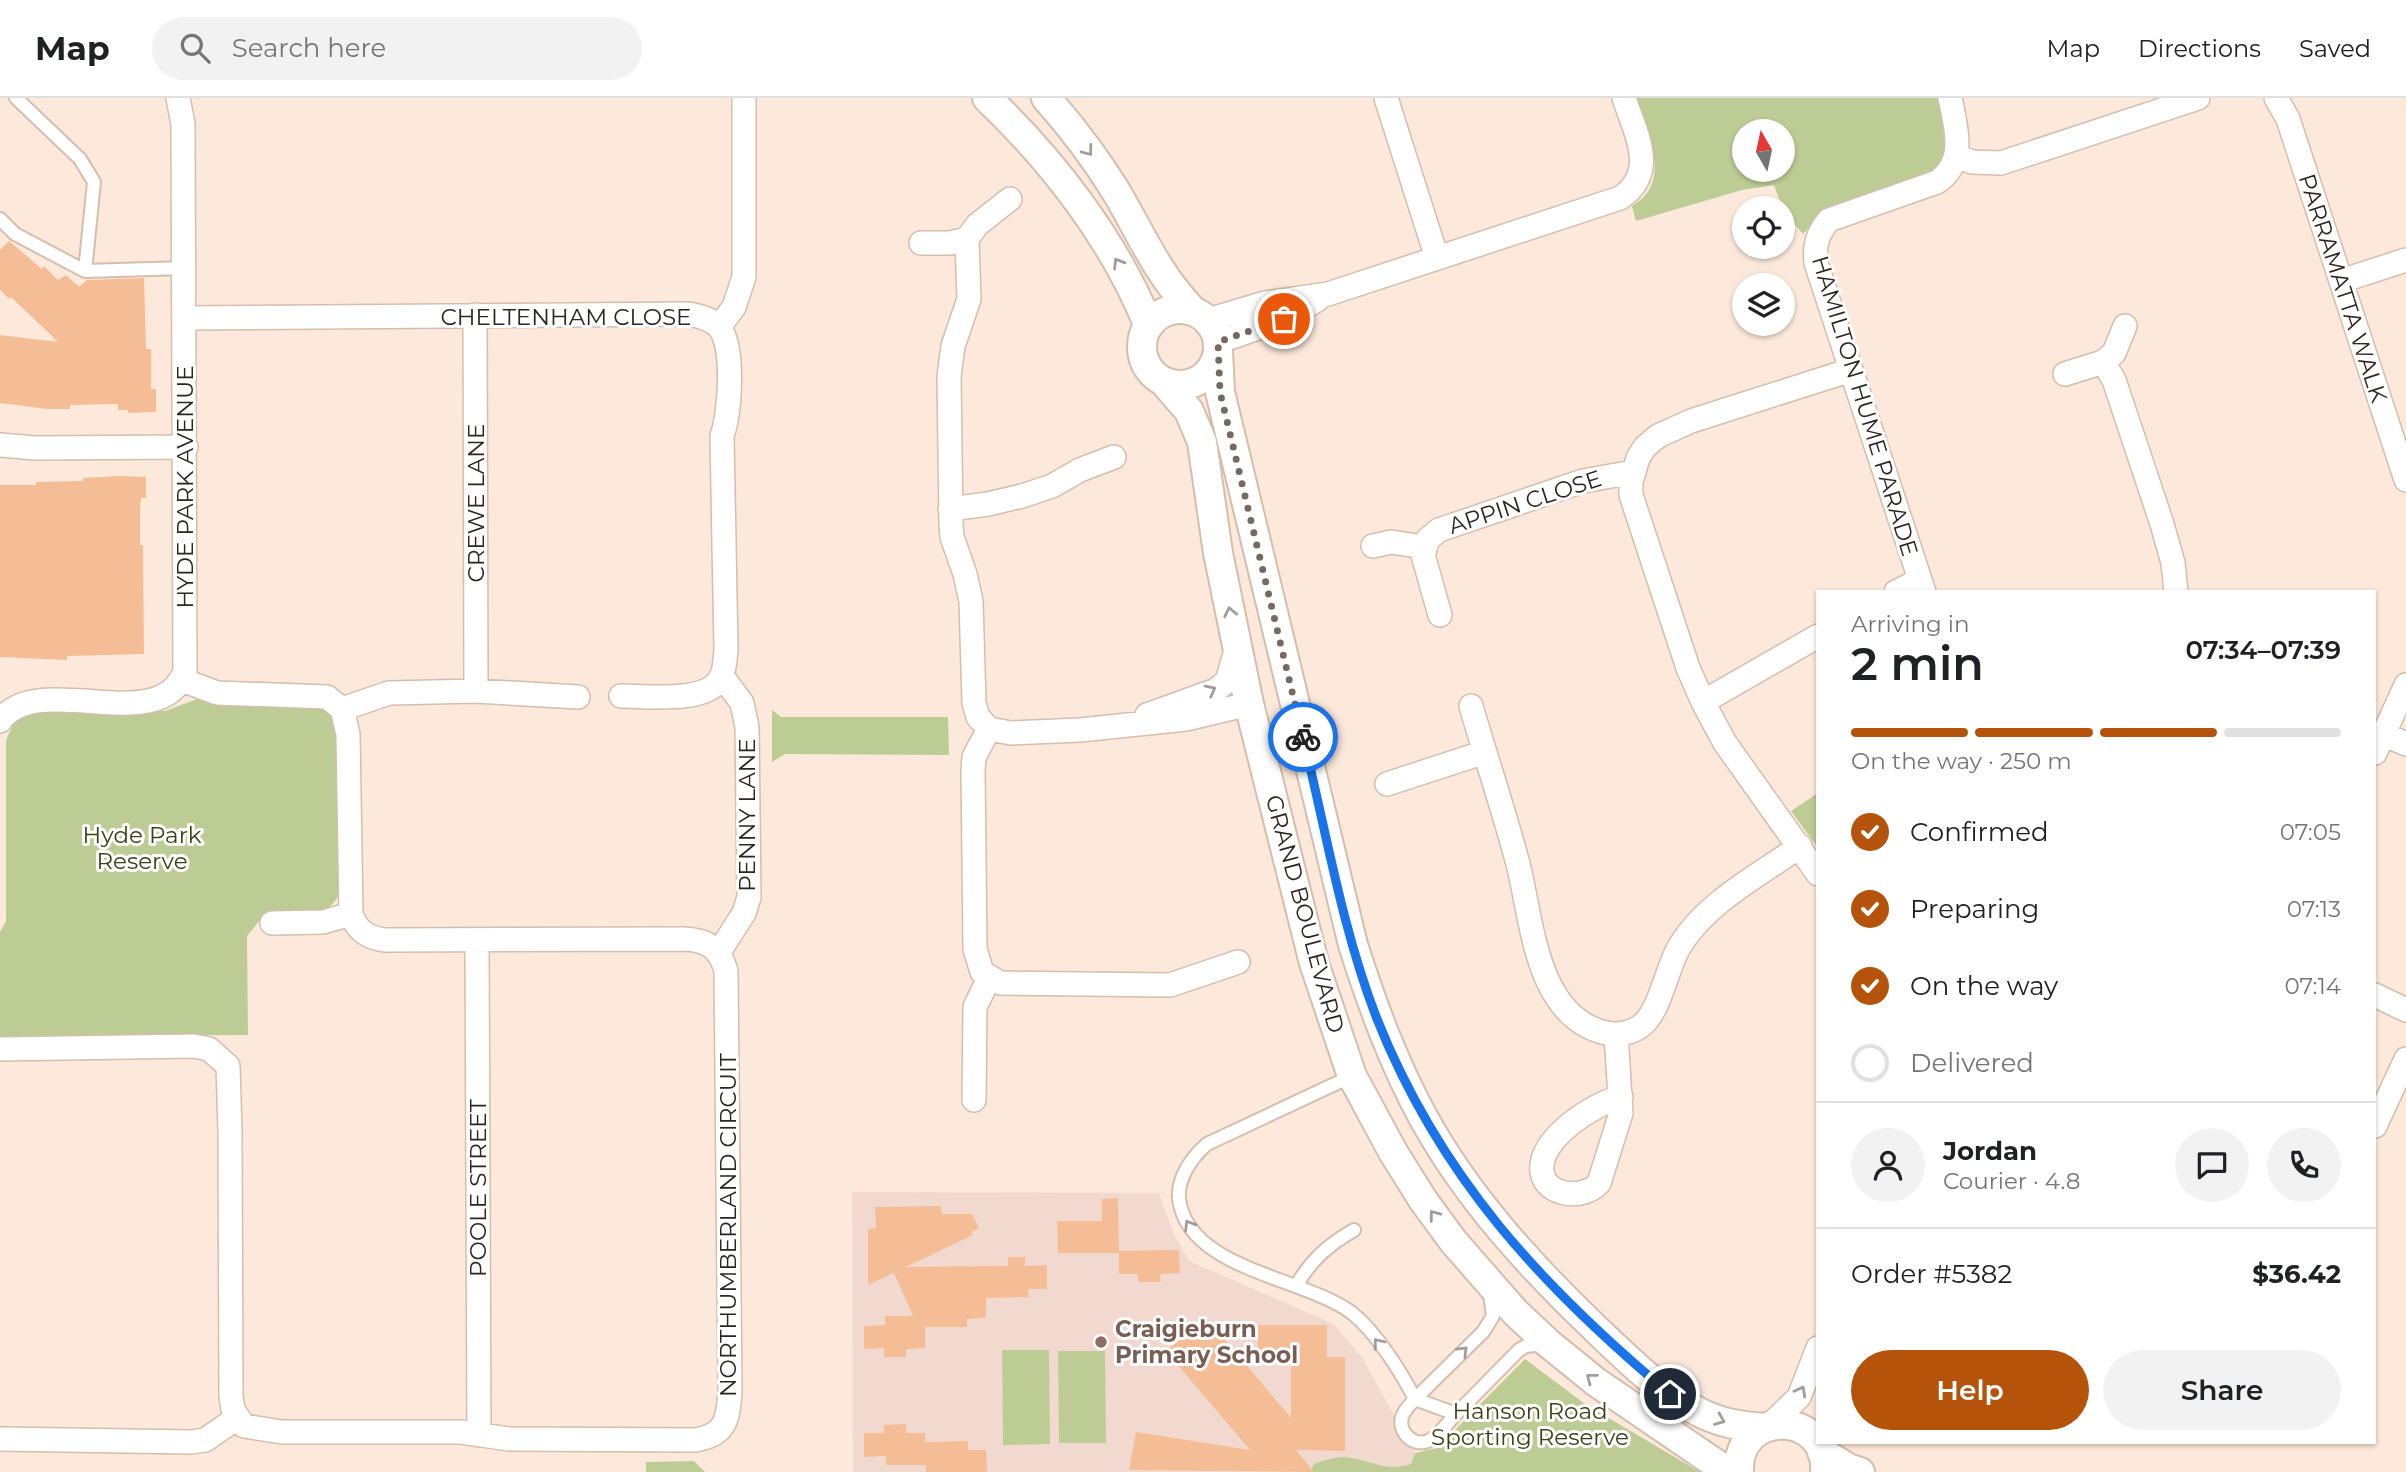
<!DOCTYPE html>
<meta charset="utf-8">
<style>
body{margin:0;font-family:Montserrat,sans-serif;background:#f2f2f2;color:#202124;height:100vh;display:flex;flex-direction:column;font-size:26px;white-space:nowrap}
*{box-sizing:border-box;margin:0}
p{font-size:23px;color:#757577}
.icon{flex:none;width:38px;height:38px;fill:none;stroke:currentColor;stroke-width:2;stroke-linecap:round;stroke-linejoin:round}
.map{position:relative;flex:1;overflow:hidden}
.side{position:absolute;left:1816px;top:492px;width:560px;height:854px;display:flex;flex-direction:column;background:#fff;border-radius:0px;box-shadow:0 2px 5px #0004}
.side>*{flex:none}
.needle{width:46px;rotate:351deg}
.controls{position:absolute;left:1732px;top:21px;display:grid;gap:14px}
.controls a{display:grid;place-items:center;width:63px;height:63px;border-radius:50%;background:#fff;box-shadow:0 2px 5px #0004;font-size:35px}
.pin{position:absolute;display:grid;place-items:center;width:60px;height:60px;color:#fff;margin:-30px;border:4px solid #fff;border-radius:50%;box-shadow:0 2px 7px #0007}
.courier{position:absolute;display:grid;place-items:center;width:70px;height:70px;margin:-35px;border:5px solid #1a73e8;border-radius:50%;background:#fff;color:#222;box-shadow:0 2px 9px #0007}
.overview em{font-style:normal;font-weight:600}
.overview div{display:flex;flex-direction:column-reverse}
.overview{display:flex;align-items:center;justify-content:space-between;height:119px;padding:0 35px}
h1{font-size:46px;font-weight:600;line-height:52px}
.bar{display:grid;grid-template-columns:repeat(4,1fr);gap:10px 7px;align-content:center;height:84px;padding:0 35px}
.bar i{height:9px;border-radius:5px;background:#e0e0e0}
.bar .on{background:#b45309}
.bar p{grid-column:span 4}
.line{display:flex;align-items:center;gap:18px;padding:0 35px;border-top:2px solid #e0e0e0}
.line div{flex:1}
.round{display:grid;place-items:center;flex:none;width:74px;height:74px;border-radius:37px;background:#f2f2f2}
ol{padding:0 35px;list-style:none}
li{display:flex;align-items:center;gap:21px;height:77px}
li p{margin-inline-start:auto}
li .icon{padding:7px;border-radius:50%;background:#b45309;color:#fff;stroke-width:4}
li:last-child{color:#757577}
li i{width:38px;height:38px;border:4px solid #e0e0e0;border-radius:50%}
.cta{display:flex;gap:14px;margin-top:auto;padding:14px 35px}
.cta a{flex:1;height:80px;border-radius:42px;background:#b45309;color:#fff;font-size:28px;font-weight:600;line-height:80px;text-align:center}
.cta a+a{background:#f2f2f2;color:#202124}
header{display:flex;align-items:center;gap:42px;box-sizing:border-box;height:98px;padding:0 35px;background:#fff;border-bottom:2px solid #e0e0e0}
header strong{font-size:33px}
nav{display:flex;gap:38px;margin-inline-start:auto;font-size:24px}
.search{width:490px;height:63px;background:#f2f2f2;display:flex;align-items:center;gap:18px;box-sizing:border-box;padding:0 24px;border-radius:38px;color:#757577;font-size:26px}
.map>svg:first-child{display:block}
</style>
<header>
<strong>Map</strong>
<div class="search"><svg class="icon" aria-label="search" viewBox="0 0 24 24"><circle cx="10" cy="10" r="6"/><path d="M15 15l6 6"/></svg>Search here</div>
<nav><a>Map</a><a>Directions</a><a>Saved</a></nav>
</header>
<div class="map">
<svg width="2406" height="1374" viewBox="0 0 2406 1374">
<rect width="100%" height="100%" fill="#fce9db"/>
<path fill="#f2d9d0" d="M852,1094L1159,1095L1174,1136L1189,1163L1334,1226L1363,1261L1415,1355L1411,1366L1401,1370L1378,1368L1351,1359L1332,1360L1315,1366L1310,1374H853Z"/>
<path fill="#bdcc95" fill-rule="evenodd" d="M1635,0H1938L1946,49L1945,59L1934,72L1826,111L1803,136L1783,112L1774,87L1742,92L1636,123L1632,108C1674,84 1647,36 1635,0ZM1745,33H1783V72H1745Z
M200,600L316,606C330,614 335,621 339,637V796C327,824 291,816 265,816L247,838L248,937L25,938L8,941L0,938V834L6,823V643C12,626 19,617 36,613H165Z
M772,612L781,619H948L949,657L785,656L772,664Z
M1818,695V750L1791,713Z
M1002,1252H1049L1050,1346L1003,1347Z
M1058,1253H1105L1106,1345H1059Z
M1525,1261L1585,1306L1700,1374H1310L1314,1366C1326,1362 1339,1357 1352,1360C1374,1364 1389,1374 1411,1366L1415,1355L1437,1350Z
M694,1363L705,1374H646V1364Z"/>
<path fill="#f5bd96" d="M9,143L42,171L44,168L58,182L66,177L79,189L87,182L144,180L146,251H151V291H156V314L128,315V312H118V306L70,307V311H47L0,305V237L58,244L11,199L9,201L0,192V152Z
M120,378L146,379V400H141L140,410V447H143L144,556L67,558V562L0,559V387H36V384L83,383V380Z
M1118,1100L1119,1153L1179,1152L1180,1175L1160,1176L1161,1184H1138V1176H1119V1155H1058L1057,1123H1102V1101Z
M941,1108L942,1116H972L979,1130L971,1134L973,1137L906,1169L1008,1168V1159H1025V1168L1047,1167V1191H1028L1029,1199L986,1200V1220L967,1221V1229H925V1250L906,1251V1259H884V1250L864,1251V1228L885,1227V1218H913L894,1175L868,1187V1131L876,1130L875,1109Z
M1206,1219L1291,1320V1260H1258V1227H1327V1259H1345V1353L1296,1352L1314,1374L1129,1372L1136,1334L1250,1352L1166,1253Z
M906,1326V1335H925V1344L968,1343V1352H986L987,1374H926V1367H886V1358L864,1359V1335H884V1327Z"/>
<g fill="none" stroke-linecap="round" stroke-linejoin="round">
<g stroke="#d4bead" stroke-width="16">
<path id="service" d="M16,0L80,61L94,84L85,173
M0,121L15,136L85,173L184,170
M1352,978L1207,1046C1192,1059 1177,1080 1179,1101C1188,1172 1304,1179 1352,1215C1376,1234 1401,1274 1415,1301L1456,1316C1448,1324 1439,1338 1428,1343C1413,1349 1398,1334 1402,1319C1404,1312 1410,1307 1415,1301L1483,1234L1493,1218L1490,1196
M1296,1188C1311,1162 1328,1147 1354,1132
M1456,1316L1519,1252L1526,1248L1544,1246"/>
</g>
<g stroke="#d4bead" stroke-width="26">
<path id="minor" d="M1386,0L1437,160
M2276,0L2288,21L2406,382
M1957,58L1972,64L2001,65L2198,0
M1010,101L977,127L967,141L969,201L953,248L949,278L951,426L952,439L965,476L971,503L974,605L978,619L989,631L1011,635L1080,632L1186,621L1249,606
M921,145H950L967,141
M2341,183L2406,162
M475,217L476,593
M184,220L689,216C699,218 712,221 719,229C735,249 730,315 722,338L726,552C725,560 725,572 721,579C709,606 647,598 621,598
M1208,222L1265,205L1328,196L1620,100C1659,75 1635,34 1624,0
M719,229L734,209L744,179V0
M1218,244L1284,221L1317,202
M2103,264L2114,255L2125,228
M2065,276L2103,264L2114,282L2162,426L2173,465L2176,494
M0,347L35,350L186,349
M950,411L988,406L1022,398L1052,388L1080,372L1114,359
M1373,448L1391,444L1424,449
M1896,494L1920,482
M1924,494L1816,165C1814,148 1817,136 1829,122L1937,84C1967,64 1956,29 1950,0
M1440,517L1423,457L1428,441L1439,432L1583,383L1633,374
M1703,604L1818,538
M1471,608C1486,660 1504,713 1518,766C1532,820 1535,915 1602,934C1615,938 1631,936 1642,927C1661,912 1667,867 1681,846C1708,803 1760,777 1800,748
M342,611L389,595L476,593L578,599
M1147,617L1216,592L1227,583L1237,549
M0,623C38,570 160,642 185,573L183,26L178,0
M989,631L974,659L973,673L975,851L982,874L1000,885L1170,887L1238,864
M2383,636L2406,646
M2375,655L2406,587
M1387,686L1485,654
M1818,776L1725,645L1703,604L1688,570L1631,397V384L1638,360L1645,349L1658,338L1691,323L1851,272
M272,825L323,824L351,816
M477,842L479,1337
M719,854L744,815L749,799L747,629L742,605L722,578
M2375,897L2406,912
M1616,936L1621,1015L1599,1085C1584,1102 1546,1099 1542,1074C1538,1041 1593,1006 1621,999
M0,951L194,948L209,951L228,968L230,1034L231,1298L233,1312L244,1328L282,1334H461L509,1341L695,1342C726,1337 728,1322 730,1293L726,873C720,850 708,842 684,841L385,842C368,840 357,833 351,816L348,636L342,611L327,599L217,595L182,582
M974,1002L975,909L989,880
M2375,1028L2406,961
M1770,1327L1799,1299L1818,1250
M0,1341L191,1344L205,1342L237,1320"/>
</g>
<g stroke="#d4bead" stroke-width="32">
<path id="tertiary" d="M987,0C1053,63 1114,142 1148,226
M1046,0C1072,29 1096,61 1117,95C1142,138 1157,175 1192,212
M1142 249a38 38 0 1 1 76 0a38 38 0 1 1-76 0Z
M1218,253L1220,294L1353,847C1372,906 1393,964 1423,1019C1468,1101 1531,1169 1598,1233C1628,1262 1660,1293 1697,1313C1719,1325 1739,1328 1764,1330
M1164,284L1189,313L1202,344L1218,455L1249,606L1314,865L1352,978L1393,1054L1423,1102L1453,1143L1515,1214L1548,1245L1596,1284L1728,1374
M1822,1354L1848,1370L1860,1374
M1739,1374C1736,1310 1829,1312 1825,1374"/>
</g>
<use href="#service" stroke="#fff" stroke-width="12"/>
<use href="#minor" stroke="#fff" stroke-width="23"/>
<use href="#tertiary" stroke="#fff" stroke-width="28"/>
</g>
<defs><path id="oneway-chevron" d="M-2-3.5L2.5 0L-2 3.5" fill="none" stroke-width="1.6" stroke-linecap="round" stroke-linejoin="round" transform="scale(1.75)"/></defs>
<g stroke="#a09d9a">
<use href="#oneway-chevron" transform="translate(1088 53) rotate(53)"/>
<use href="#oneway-chevron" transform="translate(1118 165) rotate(-121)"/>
<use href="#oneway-chevron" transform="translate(1230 514) rotate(-102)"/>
<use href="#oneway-chevron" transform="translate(1211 592) rotate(-27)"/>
<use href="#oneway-chevron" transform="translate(1434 1117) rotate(-127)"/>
<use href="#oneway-chevron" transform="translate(1189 1127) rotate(-121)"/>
<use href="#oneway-chevron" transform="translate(1378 1245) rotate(-128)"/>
<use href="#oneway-chevron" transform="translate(1463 1253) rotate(-45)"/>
<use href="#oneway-chevron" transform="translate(1591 1280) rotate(-142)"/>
<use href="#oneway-chevron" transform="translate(1801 1293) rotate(-62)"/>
<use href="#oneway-chevron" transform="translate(1720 1322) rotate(22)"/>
</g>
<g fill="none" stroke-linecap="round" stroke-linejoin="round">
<path stroke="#756a61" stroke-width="7" stroke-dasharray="0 12.6" d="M1284,221L1218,244L1220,294L1303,639"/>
<path stroke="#1a73e8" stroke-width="9" d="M1303,639C1326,733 1342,831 1377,921C1440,1079 1541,1188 1670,1296"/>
</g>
<circle fill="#8d6e63" stroke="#fff" stroke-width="2.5" cx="1101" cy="1244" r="7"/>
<g text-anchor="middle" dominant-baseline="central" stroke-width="6" stroke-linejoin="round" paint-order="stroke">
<g font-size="23" fill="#2d251f" stroke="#fff">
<text transform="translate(2343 190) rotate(72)">PARRAMATTA WALK</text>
<text x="566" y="219">CHELTENHAM CLOSE</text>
<text transform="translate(1865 308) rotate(73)">HAMILTON HUME PARADE</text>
<text transform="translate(185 389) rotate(-90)">HYDE PARK AVENUE</text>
<text transform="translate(1525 404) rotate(-18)">APPIN CLOSE</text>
<text transform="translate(476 405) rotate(-90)">CREWE LANE</text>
<text transform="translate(747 717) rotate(-90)">PENNY LANE</text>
<text transform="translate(1305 816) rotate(75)">GRAND BOULEVARD</text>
<text transform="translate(478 1090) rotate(-90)">POOLE STREET</text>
<text transform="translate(728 1127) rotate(-90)">NORTHUMBERLAND CIRCUIT</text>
</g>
<g font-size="23" fill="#384215" stroke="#fff">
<text x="142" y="737">Hyde Park<tspan x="142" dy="26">Reserve</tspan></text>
<text x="1530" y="1313">Hanson Road<tspan x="1530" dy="26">Sporting Reserve</tspan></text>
</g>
<g font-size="23" font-weight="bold" fill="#785e54" stroke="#fff" text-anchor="start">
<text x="1115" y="1231">Craigieburn<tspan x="1115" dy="26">Primary School</tspan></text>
</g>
</g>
</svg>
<div class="controls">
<a><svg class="needle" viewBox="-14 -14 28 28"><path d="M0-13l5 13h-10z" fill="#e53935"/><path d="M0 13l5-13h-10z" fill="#757577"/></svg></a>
<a><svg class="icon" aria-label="locate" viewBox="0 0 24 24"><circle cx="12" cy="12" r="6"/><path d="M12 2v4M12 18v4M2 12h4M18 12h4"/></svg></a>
<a><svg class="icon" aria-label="layers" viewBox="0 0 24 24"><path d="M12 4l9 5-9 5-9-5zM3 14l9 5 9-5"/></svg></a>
</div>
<div class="pin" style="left:1284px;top:221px;background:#ea580c"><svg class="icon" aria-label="bag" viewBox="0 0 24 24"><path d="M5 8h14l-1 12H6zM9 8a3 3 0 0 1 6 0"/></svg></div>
<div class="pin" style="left:1670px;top:1296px;background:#1f2937"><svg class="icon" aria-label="home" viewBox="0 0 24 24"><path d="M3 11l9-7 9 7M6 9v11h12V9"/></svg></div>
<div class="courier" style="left:1303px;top:639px"><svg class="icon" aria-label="bike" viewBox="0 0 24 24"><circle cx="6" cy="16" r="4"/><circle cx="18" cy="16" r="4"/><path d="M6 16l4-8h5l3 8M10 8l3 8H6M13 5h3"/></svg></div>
<section class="side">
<div class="overview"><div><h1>2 min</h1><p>Arriving in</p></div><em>07:34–07:39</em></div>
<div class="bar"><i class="on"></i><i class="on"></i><i class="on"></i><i></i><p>On the way · 250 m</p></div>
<ol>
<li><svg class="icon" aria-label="check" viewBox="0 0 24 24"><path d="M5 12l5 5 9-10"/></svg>Confirmed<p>07:05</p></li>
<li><svg class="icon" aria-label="check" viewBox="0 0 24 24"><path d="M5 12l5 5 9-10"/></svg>Preparing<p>07:13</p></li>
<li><svg class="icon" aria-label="check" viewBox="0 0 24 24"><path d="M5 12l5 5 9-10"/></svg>On the way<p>07:14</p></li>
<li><i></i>Delivered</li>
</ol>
<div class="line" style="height:126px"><a class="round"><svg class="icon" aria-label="person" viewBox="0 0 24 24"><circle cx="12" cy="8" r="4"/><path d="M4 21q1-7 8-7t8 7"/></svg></a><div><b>Jordan</b><p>Courier · 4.8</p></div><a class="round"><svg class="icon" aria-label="chat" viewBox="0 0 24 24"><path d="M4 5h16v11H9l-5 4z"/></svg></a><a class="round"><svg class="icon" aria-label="phone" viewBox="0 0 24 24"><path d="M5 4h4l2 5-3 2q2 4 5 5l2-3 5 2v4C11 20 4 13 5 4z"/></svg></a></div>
<div class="line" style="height:91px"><div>Order #5382</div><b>$36.42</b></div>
<div class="cta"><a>Help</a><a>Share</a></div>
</section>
</div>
